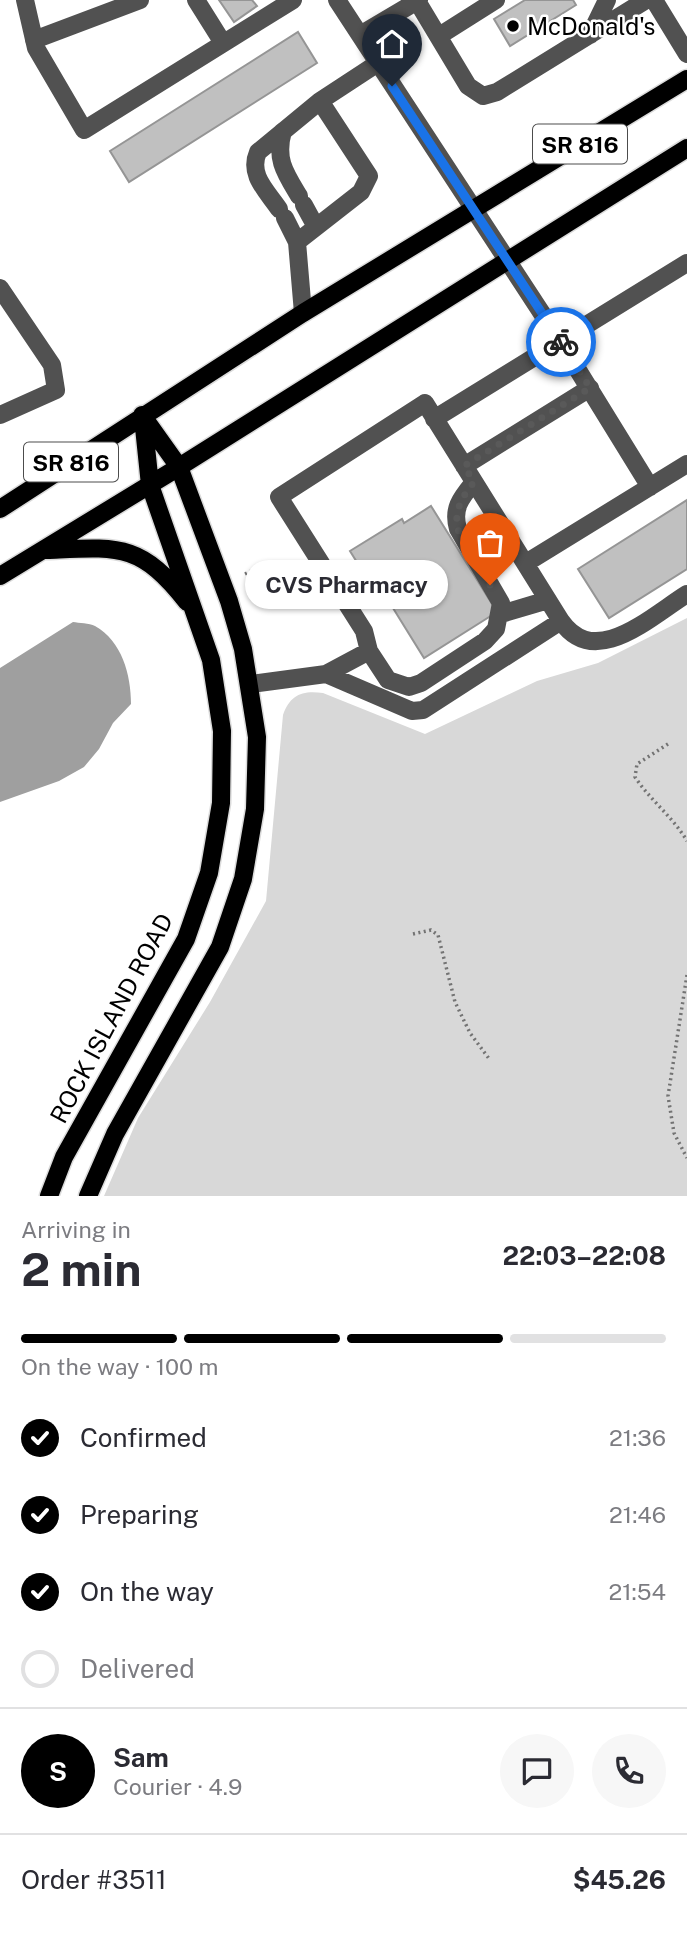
<!DOCTYPE html>
<meta charset="utf-8">
<style>
body{margin:0;font-family:"Public Sans",sans-serif;background:#f7f7f7;color:#2b2b33;height:100vh;display:flex;flex-direction:column;font-size:26px;white-space:nowrap}
*{box-sizing:border-box;margin:0}
p{font-size:23px;color:#7c7c81}
.icon{flex:none;width:38px;height:38px;fill:none;stroke:currentColor;stroke-width:2;stroke-linecap:round;stroke-linejoin:round}
.map{position:relative;height:1196px;overflow:hidden}
.sheet{display:flex;flex-direction:column;background:#fff;flex:1}
.sheet>*{flex:none}
.pin{position:absolute;display:grid;place-items:center;width:60px;height:60px;color:#fff;margin:-72px -30px;border-radius:50% 50% 50% 0;rotate:-45deg;box-shadow:0 0 7px #0007}
.pin .icon{rotate:45deg}
.courier{position:absolute;display:grid;place-items:center;width:70px;height:70px;margin:-35px;border:5px solid #1a73e8;border-radius:50%;background:#fff;color:#222;box-shadow:0 2px 9px #0007}
.bubble{position:absolute;height:49px;border-radius:24px;background:#fff;box-shadow:0 2px 5px #0004;font-size:23px;font-weight:700;line-height:49px;text-align:center}
.head em{font-style:normal;font-weight:700}
.head div{display:flex;flex-direction:column-reverse}
.head{display:flex;align-items:center;justify-content:space-between;height:119px;padding:0 21px}
h1{font-size:46px;font-weight:700;line-height:52px}
.bar{display:grid;grid-template-columns:repeat(4,1fr);gap:10px 7px;align-content:center;height:84px;padding:0 21px}
.bar i{height:9px;border-radius:5px;background:#e1e1e2}
.bar .selected{background:#000}
.bar p{grid-column:span 4}
.line{display:flex;align-items:center;gap:18px;padding:0 21px;border-top:2px solid #e1e1e2}
.line div{flex:1}
.round{display:grid;place-items:center;flex:none;width:74px;height:74px;border-radius:37px;background:#f7f7f7}
ol{padding:0 21px;list-style:none}
li{display:flex;align-items:center;gap:21px;height:77px}
li p{margin-inline-start:auto}
li .icon{padding:7px;border-radius:50%;background:#000;color:#fff;stroke-width:4}
li:last-child{color:#7c7c81}
li i{width:38px;height:38px;border:4px solid #e1e1e2;border-radius:50%}
.map>svg:first-child{display:block}
</style>
<div class="map">
<svg width="687" height="1196" viewBox="0 0 687 1196">
<rect width="100%" height="100%" fill="#fff"/>
<path fill="#d8d8d8" d="M687,618V1196H104L138,1118L210,1002L266,901L283,715C290,695 302,690 323,693L425,734L537,681L598,663Z"/>
<path fill="#9f9f9f" d="M73,622C79,623 89,623 95,626C122,641 131,675 131,704L113,723L99,749L84,767L59,781L0,802V668Z"/>
<path fill="#c0c0c0" stroke="#959595" stroke-width="2" d="M219,0H252L257,6L234,22Z
M525,0H573L576,5L510,46L494,19Z
M298,32L317,63L129,182L110,151Z
M687,500V569L609,618L578,569Z
M431,506L497,612L424,658L388,600L383,604L350,551L402,519L404,523Z"/>
<g fill="none" stroke-linecap="round" stroke-linejoin="round">
<g stroke="#dbdbdb" stroke-width="21">
<path id="major" d="M0,509L303,313L687,79
M47,550C118,547 140,542 187,602
M0,576L179,467L687,148
M49,1196L64,1157L186,939L209,873L221,803L222,731L211,660L150,485L143,418
M88,1196L115,1134L220,947L243,879L255,809L257,737L243,649L229,601L179,467L142,415"/>
</g>
<path stroke="#737373" stroke-width="3.5" stroke-dasharray="2 3.5" stroke-linecap="butt" d="M245,574L262,566C278,578 289,584 308,574
M668,744L637,764L635,777C650,800 673,817 687,841
M413,934L431,930L438,935L455,1002L470,1033L490,1060
M687,975L668,1096L674,1133L687,1158"/>
<path stroke="#515151" stroke-width="18" d="M25,0L36,48L84,130L293,0
M196,0L223,43
M337,0L560,341L650,487
M654,0L687,54
M417,1L468,86L483,96L497,92L646,0
M360,35L419,0
M590,35L607,0
M439,36L496,0
M34,40L140,0
M283,131C275,159 285,173 299,196
M304,205L316,227
M279,209C267,191 248,175 258,152L320,101
M285,218L297,242L303,313
M297,242L361,192L369,176L320,101L378,63
M0,288L52,365L56,390L0,415
M434,419L687,263
M464,466L590,388
M526,563L687,464
M501,614L548,600
M561,621C595,670 650,617 687,594
M369,651L388,680L409,687L421,683L485,641L496,629L501,603L458,529C452,508 461,498 474,482
M251,684L326,674L412,711L423,710L561,621L425,403L279,497L364,631L369,651L326,674"/>
<use href="#major" stroke="#000" stroke-width="18"/>
</g>
<g fill="none" stroke-linecap="round" stroke-linejoin="round">
<path stroke="#595959" stroke-width="7" stroke-dasharray="0 12.6" d="M490,585C466,543 438,525 474,482L464,466L590,388L561,342"/>
<path stroke="#1a73e8" stroke-width="9" d="M392,86L561,342"/>
</g>
<circle fill="#000" stroke="#fff" stroke-width="2.5" cx="513" cy="26" r="7"/>
<g text-anchor="middle" dominant-baseline="central" stroke-width="5" stroke-linejoin="round" paint-order="stroke">
<g fill="#fff" stroke="#4c4c4c" stroke-width="2">
<rect x="533" y="124.5" width="94" height="39" rx="5"/>
<rect x="24" y="442.5" width="94" height="39" rx="5"/>
</g>
<g font-size="23" font-weight="bold" fill="#000">
<text x="580" y="144">SR 816</text>
<text x="71" y="462">SR 816</text>
</g>
<g font-size="24" fill="#000" stroke="#fff" text-anchor="start">
<text x="527" y="26">McDonald's</text>
</g>
<g font-size="24" fill="#000" stroke="#fff">
<text transform="translate(111 1018) rotate(-62)">ROCK ISLAND ROAD</text>
</g>
</g>
</svg>
<div class="pin" style="left:490px;top:585px;background:#ea580c"><svg class="icon" aria-label="bag" viewBox="0 0 24 24"><path d="M5 8h14l-1 12H6zM9 8a3 3 0 0 1 6 0"/></svg></div>
<div class="pin" style="left:392px;top:86px;background:#1f2937"><svg class="icon" aria-label="home" viewBox="0 0 24 24"><path d="M3 11l9-7 9 7M6 9v11h12V9"/></svg></div>
<div class="courier" style="left:561px;top:342px"><svg class="icon" aria-label="bike" viewBox="0 0 24 24"><circle cx="6" cy="16" r="4"/><circle cx="18" cy="16" r="4"/><path d="M6 16l4-8h5l3 8M10 8l3 8H6M13 5h3"/></svg></div>
<div class="bubble" style="left:245px;top:560px;width:203px">CVS Pharmacy</div>
</div>
<section class="sheet">
<div class="head"><div><h1>2 min</h1><p>Arriving in</p></div><em>22:03–22:08</em></div>
<div class="bar"><i class="selected"></i><i class="selected"></i><i class="selected"></i><i></i><p>On the way · 100 m</p></div>
<ol>
<li><svg class="icon" aria-label="check" viewBox="0 0 24 24"><path d="M5 12l5 5 9-10"/></svg>Confirmed<p>21:36</p></li>
<li><svg class="icon" aria-label="check" viewBox="0 0 24 24"><path d="M5 12l5 5 9-10"/></svg>Preparing<p>21:46</p></li>
<li><svg class="icon" aria-label="check" viewBox="0 0 24 24"><path d="M5 12l5 5 9-10"/></svg>On the way<p>21:54</p></li>
<li><i></i>Delivered</li>
</ol>
<div class="line" style="height:126px"><b class="round" style="background:#000;color:#fff">S</b><div><b>Sam</b><p>Courier · 4.9</p></div><a class="round"><svg class="icon" aria-label="chat" viewBox="0 0 24 24"><path d="M4 5h16v11H9l-5 4z"/></svg></a><a class="round"><svg class="icon" aria-label="phone" viewBox="0 0 24 24"><path d="M5 4h4l2 5-3 2q2 4 5 5l2-3 5 2v4C11 20 4 13 5 4z"/></svg></a></div>
<div class="line" style="height:91px"><div>Order #3511</div><b>$45.26</b></div>
</section>
